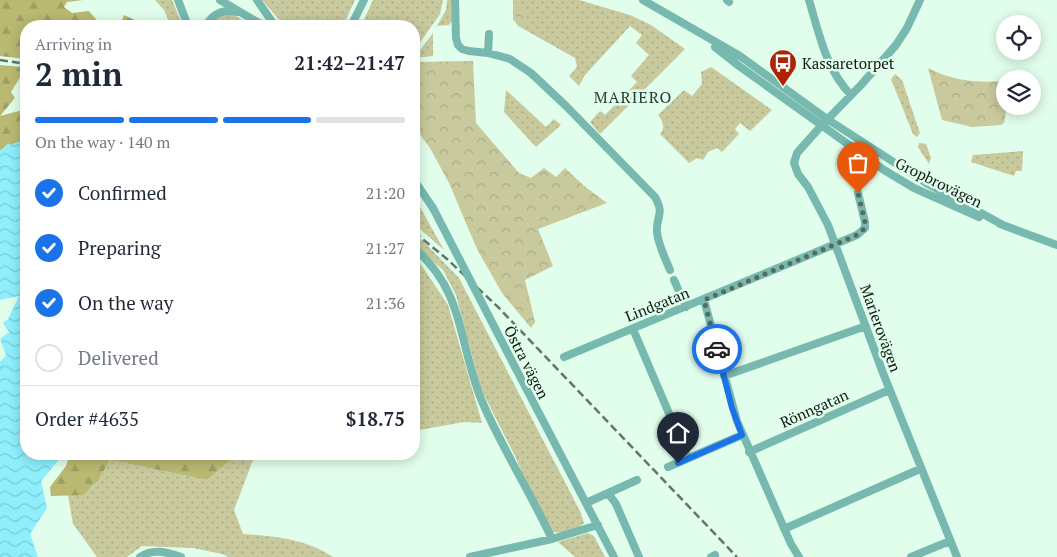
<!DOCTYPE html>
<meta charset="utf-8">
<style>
body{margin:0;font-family:"PT Serif",serif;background:#f2f2f3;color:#1f2937;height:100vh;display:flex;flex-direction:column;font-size:19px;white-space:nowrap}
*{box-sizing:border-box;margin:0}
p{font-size:16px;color:#747a83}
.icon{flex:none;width:28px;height:28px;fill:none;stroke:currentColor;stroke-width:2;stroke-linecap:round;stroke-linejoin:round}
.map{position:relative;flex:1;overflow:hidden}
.side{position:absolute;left:20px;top:20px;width:400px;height:440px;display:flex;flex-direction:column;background:#fff;border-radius:20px;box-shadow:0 2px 12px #0003}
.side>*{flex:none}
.fabs{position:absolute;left:996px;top:15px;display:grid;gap:10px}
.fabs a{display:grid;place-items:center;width:45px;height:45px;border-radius:50%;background:#fff;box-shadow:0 2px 12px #0003;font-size:25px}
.pin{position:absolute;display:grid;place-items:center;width:42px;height:42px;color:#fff;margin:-51px -21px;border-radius:50% 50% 50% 0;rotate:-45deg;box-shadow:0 0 5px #0007}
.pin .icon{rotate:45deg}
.courier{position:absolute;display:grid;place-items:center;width:50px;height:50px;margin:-25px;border:4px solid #1a73e8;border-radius:50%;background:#fff;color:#222;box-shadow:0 1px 6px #0007}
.overview em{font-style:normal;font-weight:800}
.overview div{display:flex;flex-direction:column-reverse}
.overview{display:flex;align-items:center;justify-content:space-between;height:85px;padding:0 15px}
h1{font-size:32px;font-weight:800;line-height:38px}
.bar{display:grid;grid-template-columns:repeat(4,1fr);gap:8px 5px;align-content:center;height:60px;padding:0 15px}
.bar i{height:6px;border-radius:4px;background:#e0e1e3}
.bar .active{background:#1a73e8}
.bar p{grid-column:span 4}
.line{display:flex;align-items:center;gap:12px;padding:0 15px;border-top:1px solid #e0e1e3}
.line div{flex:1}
ol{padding:0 15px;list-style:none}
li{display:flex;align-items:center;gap:15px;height:55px}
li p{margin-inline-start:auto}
li .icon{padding:5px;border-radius:50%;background:#1a73e8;color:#fff;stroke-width:4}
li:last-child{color:#747a83}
li i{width:28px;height:28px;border:2px solid #e0e1e3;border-radius:50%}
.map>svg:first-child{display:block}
</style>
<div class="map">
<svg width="1057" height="557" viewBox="0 0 1057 557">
<defs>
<pattern id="grass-dots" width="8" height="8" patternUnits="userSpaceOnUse" patternTransform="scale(1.25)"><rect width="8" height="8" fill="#c9c99e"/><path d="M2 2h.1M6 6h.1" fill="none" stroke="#abac87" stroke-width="1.8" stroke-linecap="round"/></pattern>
<pattern id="forest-firs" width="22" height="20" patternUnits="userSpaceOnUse" patternTransform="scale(1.25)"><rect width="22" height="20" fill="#bab972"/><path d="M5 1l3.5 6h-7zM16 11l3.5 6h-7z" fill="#9f9e62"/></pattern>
<pattern id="park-crowns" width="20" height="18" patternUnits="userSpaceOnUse" patternTransform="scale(1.25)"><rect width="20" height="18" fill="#c9c99e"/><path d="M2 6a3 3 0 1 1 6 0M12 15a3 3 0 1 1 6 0" fill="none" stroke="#abac87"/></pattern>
<pattern id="water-waves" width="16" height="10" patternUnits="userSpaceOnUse" patternTransform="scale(1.25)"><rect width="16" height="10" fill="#8eeefc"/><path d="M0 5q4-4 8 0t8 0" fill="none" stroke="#79ccd7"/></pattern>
</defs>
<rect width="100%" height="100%" fill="#e1fdeb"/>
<path fill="url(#grass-dots)" d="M155,0H172L183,26H171L164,10Z
M262,0H355L343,26H285Z
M373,0H443L440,14L414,51V26H361Z
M447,0H451L452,21L449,25L437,26L446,10Z
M513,0H579L630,15L651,25L685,49L600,134L590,122L600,111L605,115L637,82L631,76L649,55L636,43L642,35L630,26L585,75L579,86L569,76L577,67L575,58L518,26L513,19Z
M223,14L234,15L252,26H211L214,20Z
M433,33V56L414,58Z
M711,67L772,110L750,131L740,123L735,129L739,134L722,152L717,148L708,152L703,160L697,158L689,163L660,134C665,128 664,122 658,115L684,90L692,96L702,84L701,72Z
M895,74L902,80L920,133L917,137L913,134L891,79Z
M506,90L546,127L554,119L561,125L536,147L504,112Z
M919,143L926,144L931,158L929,164L918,147Z
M1023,151L1022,171H1016L1014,176L971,162L973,155Z
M414,196L444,250L414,224Z
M414,234L423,241L459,278L581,513L584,523C575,532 565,534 552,532L528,488L516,458L481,389L456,295L443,270L414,245Z
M414,260H418L448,305L482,423L464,422L414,431Z
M238,454H287L253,460L234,510L243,534C275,536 306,539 333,557H228L222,554L193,548L142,546L127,557H97L73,524L68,495C94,494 98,481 110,460L207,480Z
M588,533L594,536L605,557H575L558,542Z"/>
<path fill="url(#forest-firs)" d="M0,0H83L67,2L64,7L72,13L89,11L102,26H26V59L0,56Z
M124,15L147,26H119Z
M0,65L23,67L22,74L11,92L15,98L0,116L26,109V139L11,145L8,144L0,151Z
M70,454H238L207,480L110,460L98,481L83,495L51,496L50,487L66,466Z"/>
<path fill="url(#park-crowns)" d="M523,6L527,17V26C516,23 516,18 515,8Z
M473,61L476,123L519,173L531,178L544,168L556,177L565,168L583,185L607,203L538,229L553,266L525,280L535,322L531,328L502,293L477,249L449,183L430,148L414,127V62Z
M928,68C952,81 978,83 1005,81V106H1007L1004,123L1001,125L972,127L942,120Z"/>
<path fill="url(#water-waves)" d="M26,139V454H64L41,481L47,508L30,534L38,557H0V362L6,355L0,339L9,332L3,323L8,319L19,296L0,300V151L8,144L11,145Z"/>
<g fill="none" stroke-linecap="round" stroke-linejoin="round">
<path stroke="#77b9ae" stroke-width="8" d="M178,0L188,26
M220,0L264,26
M257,0L275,26
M455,0L456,38L458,45L462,49L469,51L488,53L510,59L531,73L566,106L655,197C665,215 656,215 657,232C658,244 665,258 670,270
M643,0L740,56L827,119L926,183L1003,225
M727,0L729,2
M809,0C819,33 826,70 851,95
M920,0L907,28L896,45L861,85L821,126L797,153L794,163L798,174L808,187L828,225L883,373L957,557
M206,26C213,13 223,9 237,12
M351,26L364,0
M715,47L739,66L884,170L914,188L979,217
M488,53L489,34
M414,180L433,208
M1000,224L1057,245
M414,248C467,293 458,348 484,406C504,451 531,494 552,539
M674,280L686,307
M704,300L737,421L791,544L799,557
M633,329L688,458
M564,357L857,235L865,228V222L858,193
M515,367L614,557
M724,376L866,326
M749,452L889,390
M668,467L742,435
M608,493L616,504L639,557
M586,503L637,480
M784,529L920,469
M140,557C153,548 167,552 181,557
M470,557L552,539L598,525
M711,557L715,555
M911,557L950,541"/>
<path stroke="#63746a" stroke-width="2.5" stroke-dasharray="8 4" stroke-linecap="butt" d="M0,60L26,64
M414,232L447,259L498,307L737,557"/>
<path stroke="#77b9ae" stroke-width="8" d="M433,208L515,367"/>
</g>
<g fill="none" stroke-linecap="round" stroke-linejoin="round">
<path stroke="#58695f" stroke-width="5" stroke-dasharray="0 9" d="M717,349L704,300L857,235L865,228V222L858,193"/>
<path stroke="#1a73e8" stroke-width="6" d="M678,463L742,435L732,408L717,349"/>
</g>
<defs>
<g id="bus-pin" transform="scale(1.4375)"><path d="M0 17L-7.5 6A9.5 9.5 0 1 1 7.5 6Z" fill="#af2204" stroke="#e1fdeb"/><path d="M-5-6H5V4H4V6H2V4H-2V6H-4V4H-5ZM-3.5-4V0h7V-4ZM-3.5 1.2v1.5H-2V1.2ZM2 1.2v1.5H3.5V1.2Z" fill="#fff"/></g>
</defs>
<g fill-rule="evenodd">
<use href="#bus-pin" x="783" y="63"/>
</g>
<g text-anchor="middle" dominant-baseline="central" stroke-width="5" stroke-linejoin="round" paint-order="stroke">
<g font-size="15" fill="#0f1913" stroke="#e1fdeb" text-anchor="start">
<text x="802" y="63">Kassaretorpet</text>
</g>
<g font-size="15" fill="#0f1913" stroke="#e1fdeb">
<text transform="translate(939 182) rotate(26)">Gropbrovägen</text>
<text transform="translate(657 304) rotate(-22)">Lindgatan</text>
<text transform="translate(881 328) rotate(70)">Marierovägen</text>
<text transform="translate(527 362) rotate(63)">Östra vägen</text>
<text transform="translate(814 408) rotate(-24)">Rönngatan</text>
</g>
<g font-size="16" letter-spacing="1" fill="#273e31" stroke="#e1fdeb">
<text x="633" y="97">MARIERO</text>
</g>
</g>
</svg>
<div class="fabs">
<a><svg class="icon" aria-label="locate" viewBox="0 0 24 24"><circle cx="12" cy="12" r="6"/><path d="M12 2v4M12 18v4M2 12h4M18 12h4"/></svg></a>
<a><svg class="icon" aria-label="layers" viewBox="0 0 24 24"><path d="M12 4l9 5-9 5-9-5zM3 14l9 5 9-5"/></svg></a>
</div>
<div class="pin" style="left:858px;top:193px;background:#ea580c"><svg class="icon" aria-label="bag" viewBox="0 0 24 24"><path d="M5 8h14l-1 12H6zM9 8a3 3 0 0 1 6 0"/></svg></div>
<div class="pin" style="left:678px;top:463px;background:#1f2937"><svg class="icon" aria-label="home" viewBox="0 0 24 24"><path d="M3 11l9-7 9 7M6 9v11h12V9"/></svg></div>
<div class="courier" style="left:717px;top:349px"><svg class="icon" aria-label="car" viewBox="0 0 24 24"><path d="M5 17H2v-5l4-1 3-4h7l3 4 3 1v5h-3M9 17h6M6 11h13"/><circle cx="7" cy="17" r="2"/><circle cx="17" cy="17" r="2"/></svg></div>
<section class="side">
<div class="overview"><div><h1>2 min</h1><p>Arriving in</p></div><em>21:42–21:47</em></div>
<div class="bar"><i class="active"></i><i class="active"></i><i class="active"></i><i></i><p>On the way · 140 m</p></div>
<ol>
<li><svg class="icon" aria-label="check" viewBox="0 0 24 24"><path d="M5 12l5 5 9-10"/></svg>Confirmed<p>21:20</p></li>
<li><svg class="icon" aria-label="check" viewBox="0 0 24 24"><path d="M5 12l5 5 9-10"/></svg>Preparing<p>21:27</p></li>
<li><svg class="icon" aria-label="check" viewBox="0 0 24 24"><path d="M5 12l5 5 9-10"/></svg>On the way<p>21:36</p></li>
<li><i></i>Delivered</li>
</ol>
<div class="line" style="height:65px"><div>Order #4635</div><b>$18.75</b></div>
</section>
</div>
